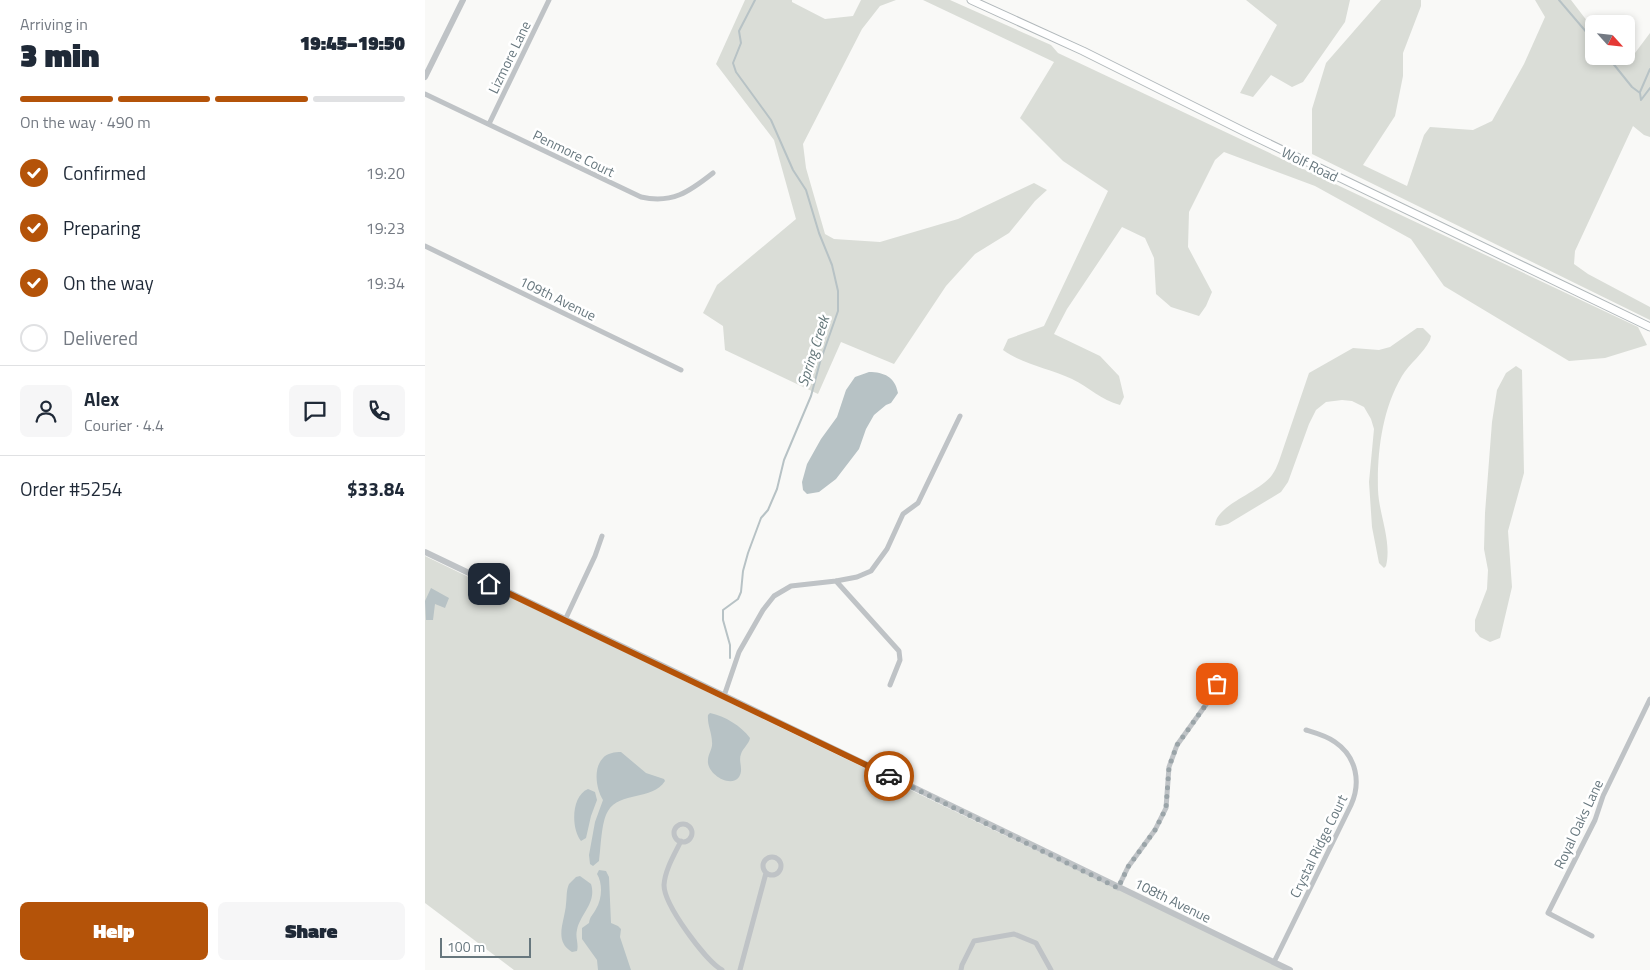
<!DOCTYPE html>
<meta charset="utf-8">
<style>
body{margin:0;font-family:"Titillium Web",sans-serif;background:#f6f6f7;color:#1f2937;height:100vh;display:flex;flex-direction:column;font-size:19px;white-space:nowrap}
*{box-sizing:border-box;margin:0}
p{font-size:16px;color:#747a83}
.icon{flex:none;width:28px;height:28px;fill:none;stroke:currentColor;stroke-width:2;stroke-linecap:round;stroke-linejoin:round}
.map{position:relative;flex:1;overflow:hidden}
.details{display:flex;flex-direction:column;background:#fff;width:425px}
.details>*{flex:none}
.needle{width:32px;rotate:117deg}
.fabs{position:absolute;left:1160px;top:15px;display:grid;gap:10px}
.fabs a{display:grid;place-items:center;width:50px;height:50px;border-radius:8px;background:#fff;box-shadow:0 2px 8px #0003;font-size:25px}
.scale{position:absolute;left:15px;bottom:12px;width:91px;box-sizing:border-box;padding-left:5px;border:2px solid #67777e;border-top:0;font-size:14px;line-height:18px;white-space:nowrap;color:#67777e;-webkit-text-stroke:4px #fff;paint-order:stroke}
.pin{position:absolute;display:grid;place-items:center;width:42px;height:42px;color:#fff;margin:-21px;border-radius:10px;box-shadow:0 2px 8px #0006}
.courier{position:absolute;display:grid;place-items:center;width:50px;height:50px;margin:-25px;border:4px solid #b45309;border-radius:50%;background:#fff;color:#222;box-shadow:0 1px 6px #0007}
.summary em{font-style:normal;font-weight:800}
.summary div{display:flex;flex-direction:column-reverse}
.summary{display:flex;align-items:center;justify-content:space-between;height:85px;padding:0 20px}
h1{font-size:32px;font-weight:800;line-height:38px}
.bar{display:grid;grid-template-columns:repeat(4,1fr);gap:8px 5px;align-content:center;height:60px;padding:0 20px}
.bar i{height:6px;border-radius:4px;background:#e0e1e3}
.bar .selected{background:#b45309}
.bar p{grid-column:span 4}
.line{display:flex;align-items:center;gap:12px;padding:0 20px;border-top:1px solid #e0e1e3}
.line div{flex:1}
.round{display:grid;place-items:center;flex:none;width:52px;height:52px;border-radius:8px;background:#f6f6f7}
ol{padding:0 20px;list-style:none}
li{display:flex;align-items:center;gap:15px;height:55px}
li p{margin-inline-start:auto}
li .icon{padding:5px;border-radius:50%;background:#b45309;color:#fff;stroke-width:4}
li:last-child{color:#747a83}
li i{width:28px;height:28px;border:2px solid #e0e1e3;border-radius:50%}
.button{display:flex;gap:10px;margin-top:auto;padding:10px 20px}
.button a{flex:1;height:58px;border-radius:8px;background:#b45309;color:#fff;font-size:20px;font-weight:800;line-height:58px;text-align:center}
.button a+a{background:#f6f6f7;color:#1f2937}
main{display:flex;flex:1;min-height:0}
.map>svg:first-child{display:block}
</style>
<main>
<section class="details">
<div class="summary"><div><h1>3 min</h1><p>Arriving in</p></div><em>19:45–19:50</em></div>
<div class="bar"><i class="selected"></i><i class="selected"></i><i class="selected"></i><i></i><p>On the way · 490 m</p></div>
<ol>
<li><svg class="icon" aria-label="check" viewBox="0 0 24 24"><path d="M5 12l5 5 9-10"/></svg>Confirmed<p>19:20</p></li>
<li><svg class="icon" aria-label="check" viewBox="0 0 24 24"><path d="M5 12l5 5 9-10"/></svg>Preparing<p>19:23</p></li>
<li><svg class="icon" aria-label="check" viewBox="0 0 24 24"><path d="M5 12l5 5 9-10"/></svg>On the way<p>19:34</p></li>
<li><i></i>Delivered</li>
</ol>
<div class="line" style="height:90px"><a class="round"><svg class="icon" aria-label="person" viewBox="0 0 24 24"><circle cx="12" cy="8" r="4"/><path d="M4 21q1-7 8-7t8 7"/></svg></a><div><b>Alex</b><p>Courier · 4.4</p></div><a class="round"><svg class="icon" aria-label="chat" viewBox="0 0 24 24"><path d="M4 5h16v11H9l-5 4z"/></svg></a><a class="round"><svg class="icon" aria-label="phone" viewBox="0 0 24 24"><path d="M5 4h4l2 5-3 2q2 4 5 5l2-3 5 2v4C11 20 4 13 5 4z"/></svg></a></div>
<div class="line" style="height:65px"><div>Order #5254</div><b>$33.84</b></div>
<div class="button"><a>Help</a><a>Share</a></div>
</section>
<div class="map">
<svg width="1225" height="970" viewBox="0 0 1225 970">
<rect width="100%" height="100%" fill="#f9f9f7"/>
<path fill="#daddd7" d="M320,0H367V2L400,19L428,16L436,0H471L455,6L437,29L378,144L381,168L400,234L409,239L455,242L533,219L609,183L622,190L610,201L584,233L550,254L521,286L469,364L416,342L393,394L300,350L298,326L278,313L292,285L371,219L349,140L291,64Z
M498,0H525L626,45L633,53L1213,327L1222,345L1180,358L1144,361L1019,286L986,239L890,186L799,152L790,160L764,212L763,247L787,292L781,306L774,316L746,307L731,294L729,258L720,238L697,227L642,309L629,334L675,356L694,376L699,397L695,405C676,400 664,387 647,379C624,368 599,365 578,350L583,339L619,326L683,191L638,161L595,118L629,62Z
M821,0H925L920,22L878,82L867,87L846,75L828,97L815,93L852,25Z
M956,0H996V6L978,53V76L970,116L938,165L982,186L999,135L1005,127L1048,130L1067,121L1099,64L1120,17L1110,0H1146L1169,30V56H1188L1201,65L1225,33V137L1219,135L1208,126L1150,251L1149,264L1163,274L1225,307V320L887,154V109L901,63Z
M992,328H998L1006,336L1005,340C998,354 985,363 977,376C957,410 952,452 953,490C954,515 967,541 961,566L959,568L954,563L947,527L944,482L949,429L946,419L939,407L927,401L917,400L901,402L891,410L884,424L863,482L856,492L803,524L795,526L790,525C792,504 834,493 847,475C850,471 852,466 854,461L884,373L928,348L954,350L965,347Z
M1091,366L1097,370L1099,473L1083,531L1087,587L1075,638L1065,642L1055,637L1050,631V620L1062,589L1063,570L1059,549L1060,513L1067,422L1072,390L1081,373Z
M0,556L579,835L865,970H89L0,903Z"/>
<path fill="#b7c2c5" d="M444,372C459,372 470,377 473,393L466,403L461,405L449,415L441,429L434,449L411,479L394,492L382,494L378,490L377,482L382,464L396,439L412,417L421,390L430,377Z
M6,588L24,598L20,608L10,604L8,620H1L0,601Z
M285,713C300,716 316,726 325,738C324,744 318,748 316,754C313,762 319,769 314,777C305,789 281,773 283,760C283,754 288,749 287,742C287,733 282,724 283,715Z
M196,752L221,773L239,779L240,781C227,801 195,791 183,811C176,822 176,848 174,861L168,866L165,864L164,855L170,822L178,800C171,789 168,768 178,758C182,753 190,752 196,752Z
M163,789L170,792L172,800L166,816L161,838L156,841C146,829 146,796 163,789Z
M174,870L181,871L184,877L186,923L193,926L196,929L195,937L206,970H173L172,960L157,939V928L164,923C165,916 168,915 171,909C177,899 178,884 172,874Z
M155,876L166,884C172,903 155,914 152,930C150,937 154,944 152,951L147,952C128,941 140,921 141,904C142,897 141,891 144,884L151,877Z"/>
<g fill="none" stroke-linecap="round" stroke-linejoin="round">
<path stroke="#b7c2c5" stroke-width="2" d="M1134,0L1169,41
M1182,56L1207,87L1215,93L1216,100L1225,88
M1215,92L1225,69
M305,658V645L298,620V610L313,599L316,592L318,571L323,553L336,518L343,510L352,489L359,460L386,396L395,362L413,311V291L407,265L394,233L381,190L368,170L346,120L311,72L308,63L316,43L314,31L330,0"/>
<g stroke="#b1b8bb" stroke-width="9">
<path id="secondary" d="M546,0L658,51L820,132L1225,327"/>
</g>
<path stroke="#bfc3c6" stroke-width="5" d="M0,94L216,197C247,204 264,192 288,173
M64,124L124,0
M0,246L256,370
M411,581L474,651L475,660L465,685
M140,620L170,556L177,536
M299,696L314,652L338,610L349,596L366,586L411,581L432,577L446,571L462,549L478,514L493,503L535,416
M249 833a9 9 0 1 1 18 0a9 9 0 1 1-18 0Z
M256,841C249,855 240,870 239,885C239,905 280,960 297,970
M338 866a9 9 0 1 1 18 0a9 9 0 1 1-18 0Z
M693,888L703,867L730,830L741,808L744,767L752,745L785,699L792,684
M1167,936L1123,913L1170,820L1178,796L1225,699
M849,962L926,805C936,783 932,757 910,742C902,736 891,733 881,730
M315,970L341,873
M536,970L537,965L549,941L589,934L611,943L626,970"/>
<path stroke="#bfc3c6" stroke-width="6" d="M0,77L38,0
M0,552L236,665L865,970"/>
<use href="#secondary" stroke="#fff" stroke-width="7"/>
</g>
<g fill="none" stroke-linecap="round" stroke-linejoin="round">
<path stroke="#9aa4a8" stroke-width="5" stroke-dasharray="0 9" d="M464,776L693,888L703,867L730,830L741,808L744,767L752,745L785,699L792,684"/>
<path stroke="#b45309" stroke-width="6" d="M64,584L464,776"/>
</g>
<g text-anchor="middle" dominant-baseline="central" stroke-width="5" stroke-linejoin="round" paint-order="stroke">
<g font-size="14" fill="#67777e" stroke="#fff">
<text transform="translate(84 57) rotate(-64)">Lizmore Lane</text>
<text transform="translate(149 153) rotate(26)">Penmore Court</text>
<text transform="translate(885 164) rotate(26)">Wolf Road</text>
<text transform="translate(133 298) rotate(26)">109th Avenue</text>
<text transform="translate(1153 824) rotate(-65)">Royal Oaks Lane</text>
<text transform="translate(893 846) rotate(-64)">Crystal Ridge Court</text>
<text transform="translate(748 900) rotate(26)">108th Avenue</text>
</g>
<g font-size="15" font-style="italic" fill="#627578" stroke="#fff">
<text transform="translate(388 351) rotate(-72)">Spring Creek</text>
</g>
</g>
</svg>
<div class="fabs">
<a><svg class="needle" viewBox="-14 -14 28 28"><path d="M0-13l5 13h-10z" fill="#e53935"/><path d="M0 13l5-13h-10z" fill="#747a83"/></svg></a>
</div>
<div class="scale">100 m</div>
<div class="pin" style="left:792px;top:684px;background:#ea580c"><svg class="icon" aria-label="bag" viewBox="0 0 24 24"><path d="M5 8h14l-1 12H6zM9 8a3 3 0 0 1 6 0"/></svg></div>
<div class="pin" style="left:64px;top:584px;background:#1f2937"><svg class="icon" aria-label="home" viewBox="0 0 24 24"><path d="M3 11l9-7 9 7M6 9v11h12V9"/></svg></div>
<div class="courier" style="left:464px;top:776px"><svg class="icon" aria-label="car" viewBox="0 0 24 24"><path d="M5 17H2v-5l4-1 3-4h7l3 4 3 1v5h-3M9 17h6M6 11h13"/><circle cx="7" cy="17" r="2"/><circle cx="17" cy="17" r="2"/></svg></div>
</div>
</main>
